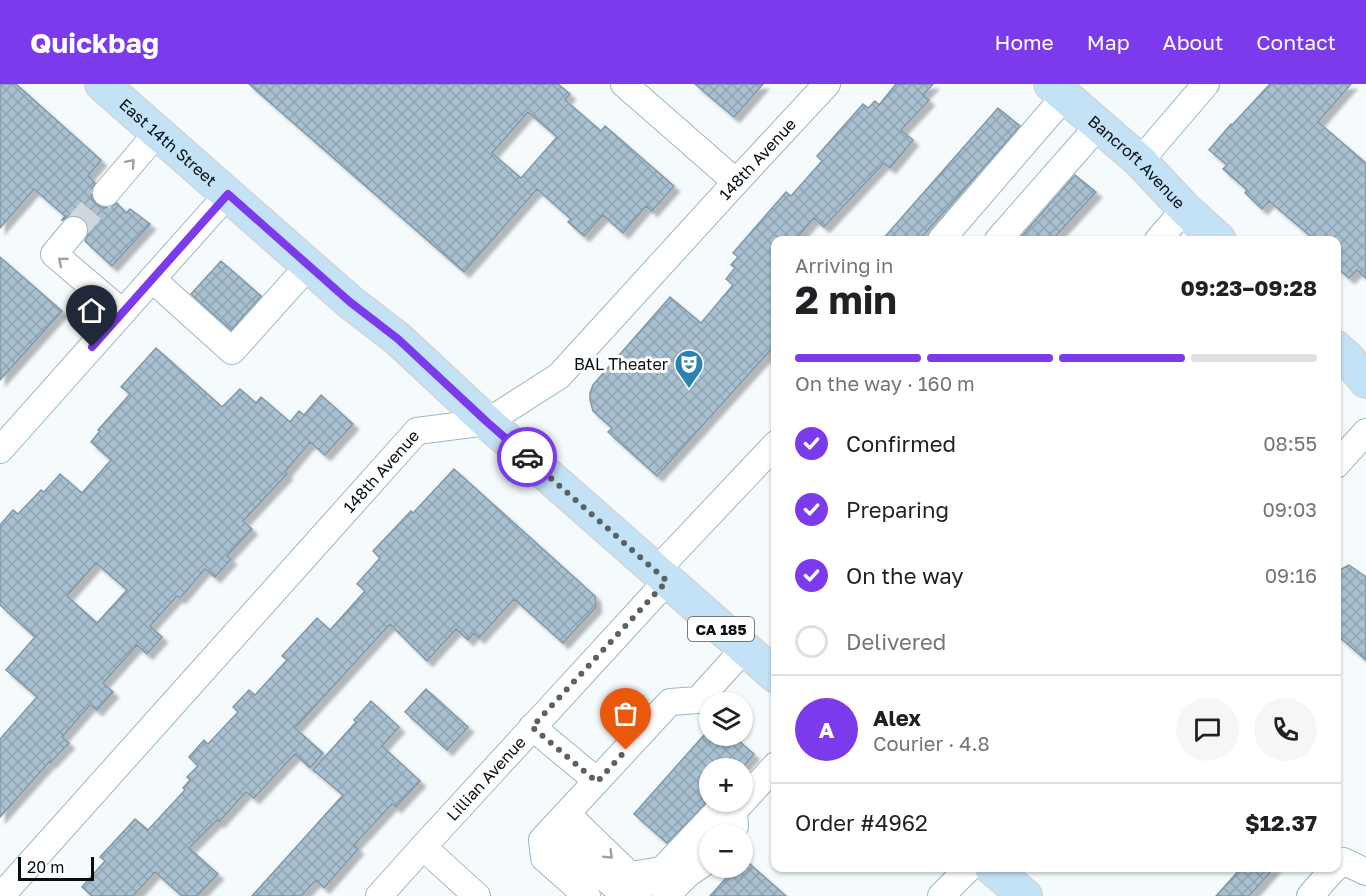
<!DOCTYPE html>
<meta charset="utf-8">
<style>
body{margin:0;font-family:"Golos Text",sans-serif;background:#f6f6f6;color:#202124;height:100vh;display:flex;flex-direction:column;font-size:22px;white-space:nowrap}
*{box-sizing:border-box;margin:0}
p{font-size:20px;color:#757577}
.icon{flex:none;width:33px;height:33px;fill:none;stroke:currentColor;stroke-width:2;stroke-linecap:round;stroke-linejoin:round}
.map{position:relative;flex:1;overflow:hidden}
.side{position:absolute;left:771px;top:152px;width:570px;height:636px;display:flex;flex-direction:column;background:#fff;border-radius:12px;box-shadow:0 2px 4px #0004}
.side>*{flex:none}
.fabs{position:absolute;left:699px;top:608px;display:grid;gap:12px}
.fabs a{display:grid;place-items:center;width:54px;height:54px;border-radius:50%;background:#fff;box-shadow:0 2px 4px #0004;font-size:30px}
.scale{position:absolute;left:18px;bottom:15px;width:76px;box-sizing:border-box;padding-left:6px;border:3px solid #060e13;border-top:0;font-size:16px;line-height:21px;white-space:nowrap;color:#060e13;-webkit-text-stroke:4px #fff;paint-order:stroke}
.pin{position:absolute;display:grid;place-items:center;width:51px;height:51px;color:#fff;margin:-62px -26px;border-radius:50% 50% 50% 0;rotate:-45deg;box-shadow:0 0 6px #0007}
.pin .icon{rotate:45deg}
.courier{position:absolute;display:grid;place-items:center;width:60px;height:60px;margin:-30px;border:4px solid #7c3aed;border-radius:50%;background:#fff;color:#222;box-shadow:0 2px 8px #0007}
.summary em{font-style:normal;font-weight:700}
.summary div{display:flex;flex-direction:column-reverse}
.summary{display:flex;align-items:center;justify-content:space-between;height:102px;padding:0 24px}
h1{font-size:39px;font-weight:700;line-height:45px}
.bar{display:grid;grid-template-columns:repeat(4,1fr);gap:9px 6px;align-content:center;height:72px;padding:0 24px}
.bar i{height:8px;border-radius:4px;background:#e0e0e0}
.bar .selected{background:#7c3aed}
.bar p{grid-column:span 4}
.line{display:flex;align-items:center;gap:15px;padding:0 24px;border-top:2px solid #e0e0e0}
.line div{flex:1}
.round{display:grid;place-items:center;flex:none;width:63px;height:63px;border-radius:32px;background:#f6f6f6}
ol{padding:0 24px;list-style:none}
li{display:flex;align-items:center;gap:18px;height:66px}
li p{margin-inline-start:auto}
li .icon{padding:6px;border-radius:50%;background:#7c3aed;color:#fff;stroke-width:4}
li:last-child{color:#757577}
li i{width:33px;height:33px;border:3px solid #e0e0e0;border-radius:50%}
header{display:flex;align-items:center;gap:36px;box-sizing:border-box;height:84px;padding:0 30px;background:#7c3aed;color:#fff}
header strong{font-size:28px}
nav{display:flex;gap:33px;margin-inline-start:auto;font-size:21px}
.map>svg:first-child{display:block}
</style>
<header>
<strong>Quickbag</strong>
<nav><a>Home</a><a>Map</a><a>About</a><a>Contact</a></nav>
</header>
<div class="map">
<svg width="1366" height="812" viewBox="0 0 1366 812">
<defs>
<pattern id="building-cross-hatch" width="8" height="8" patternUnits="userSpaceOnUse" patternTransform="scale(1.5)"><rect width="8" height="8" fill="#a8c0d0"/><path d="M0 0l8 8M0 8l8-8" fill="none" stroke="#8fa4b2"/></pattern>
<filter id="shadow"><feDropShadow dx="5.5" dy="5.5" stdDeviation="1.5" flood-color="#0004"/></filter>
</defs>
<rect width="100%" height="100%" fill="#f5fafd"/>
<path fill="url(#building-cross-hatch)" stroke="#8198a8" stroke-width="1.5" fill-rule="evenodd" filter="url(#shadow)" d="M0,0H16L101,76L88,92L95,99L91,107L92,115L96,120L104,124L110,123L117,119L126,129L130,125L150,140L112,182L85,157L89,148L88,140L84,135L76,131L68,132L63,136H62L65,132L34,105L0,144Z
M249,0H558L570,10L565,16L601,47L605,42L674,102L652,127L646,122L623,149L603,131L584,152L568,138L571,135L537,105L464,188ZM528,28L557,53L521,94L492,69Z
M695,0H763L734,33Z
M896,0H933L923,11L929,16L901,46L913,56L890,84L884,79L824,143L814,134L795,156H776V260L657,392L608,348L612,344L593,327L590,316V309L593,301L670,213L701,239L733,201L726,195L735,184L731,181L738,173L733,169L786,108L791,112L822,77L817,72L863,20L868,24L875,17L879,21Z
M1270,0H1351L1318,38L1366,79V194L1357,186L1349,194L1336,183V156H1315L1269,117L1262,125L1245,109L1247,106L1223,85L1227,81L1209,66L1231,40L1232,41Z
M998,24L1020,42L953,118L919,156H882Z
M1075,91L1096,108L1052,156H1018Z
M0,173L62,227L0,296Z
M221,177L261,212L231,246L191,210Z
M156,264L222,323L240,305L256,319L261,313L290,338L299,327L304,331L321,311L353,340L325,371L310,358L285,388L287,390L243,437L252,445L227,472L231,475L215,493L205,485L180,514L177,512L150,542L162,553L147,570L137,561L103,599L113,608L97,626L90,621L62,653L69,659L51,678L50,677L0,733V655L37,613L6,586L35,553L0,521V441L13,426L18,430L41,406L44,408L60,390L82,409L111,376L91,358L100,347L98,346L130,310L121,303ZM96,479L127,506L97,539L67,512Z
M454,385L595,512L596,523L563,559L514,515L479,554L474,549L468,556L456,545L427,577L390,540L295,644L323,669L310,684L295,670L254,714L246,708L219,738L217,736L189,764L218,790L197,812H182L155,788L133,812H92L82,803L105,777L100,773L135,735L148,746L185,706L183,704L190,696L187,693L198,682L189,673L204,656L208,660L238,628L233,623L249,606L255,611L287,576L282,572L317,534L330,546L365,507L357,500L380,474L373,467L411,427L413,429Z
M1349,481L1366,493V576L1336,550V488Z
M426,605L468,643L447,666L405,628Z
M371,617L399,643L382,662L420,697L396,723L392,720L354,761L358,765L324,804L316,796L301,812H252L343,711L313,686L356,638L354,636Z
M704,651H732L754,670L742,684H710V715L667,759L634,730Z
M743,774L786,812H710L736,783H742Z
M1242,783H1275L1249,812H1216Z"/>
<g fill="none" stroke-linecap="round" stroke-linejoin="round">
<path stroke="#d1d7da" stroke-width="26" stroke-dasharray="26 13" stroke-linecap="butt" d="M74,146L106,109"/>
<g stroke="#9eb6c5" stroke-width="28">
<g id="minor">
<path d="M624,0L736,98"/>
<path d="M1140,77L1206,0"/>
<path d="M106,109L157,49"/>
<path d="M74,146L54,170L122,228"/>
<path d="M941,156L1065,12"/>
<path d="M998,156L1099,41"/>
<path d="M1158,156L1185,125"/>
<path d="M152,195L232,267L309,181"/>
<path d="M0,366L228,110"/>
<path d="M1336,381L1366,348"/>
<path d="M656,487L776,360"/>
<path d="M532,643L597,697"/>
<path d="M567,730L630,791L662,786L718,727H734"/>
<path d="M550,748L619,806L645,801L652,795"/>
<path d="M728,750L735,742L734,727L776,681"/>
<path d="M423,763L477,812"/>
<path id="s1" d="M1,812L417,347L487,338L559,292L736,98L827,0"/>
<path id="s2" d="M379,812L423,763L667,497"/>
<path d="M587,812L544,774L542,756L670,618L698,616L744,565"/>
<path d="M666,812L689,789L704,779L710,773"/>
<path d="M941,812L970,783"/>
<path d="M1310,812L1330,789L1343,777L1366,788"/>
</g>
</g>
<g stroke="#d2d4d5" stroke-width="36">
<g id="major">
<path id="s3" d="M102,0L350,218L398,255L487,338L776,592"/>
<path id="s4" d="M1051,0L1140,77L1185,125L1219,156"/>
<path d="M1336,264L1349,276L1366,297"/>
<path d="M991,783L1025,812"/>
</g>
</g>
<use href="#minor" stroke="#fff" stroke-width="26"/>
<use href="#major" stroke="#c4e2f5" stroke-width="33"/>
</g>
<defs><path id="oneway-chevron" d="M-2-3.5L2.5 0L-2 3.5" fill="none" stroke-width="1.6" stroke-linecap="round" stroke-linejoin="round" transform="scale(1.5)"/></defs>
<g stroke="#9b9fa1">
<use href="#oneway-chevron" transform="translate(131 79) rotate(-49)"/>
<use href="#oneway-chevron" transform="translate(62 177) rotate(-140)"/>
<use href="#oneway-chevron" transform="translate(609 771) rotate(44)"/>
</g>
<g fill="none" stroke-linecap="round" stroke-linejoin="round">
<path stroke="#5a6165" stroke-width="6" stroke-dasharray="0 10.8" d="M527,373L667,497L532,643L597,698L626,666"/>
<path stroke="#7c3aed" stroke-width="8" d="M92,263L228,110L350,218L398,255L487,338L527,373"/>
</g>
<defs>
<g id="theatre-pin" transform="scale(1.5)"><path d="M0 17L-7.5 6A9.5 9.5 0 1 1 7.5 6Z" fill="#2b81b0" stroke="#fff"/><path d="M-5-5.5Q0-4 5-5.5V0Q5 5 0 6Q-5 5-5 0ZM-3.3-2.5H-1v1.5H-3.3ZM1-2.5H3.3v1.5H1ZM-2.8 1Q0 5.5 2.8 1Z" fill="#fff"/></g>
</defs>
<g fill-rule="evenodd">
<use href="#theatre-pin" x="689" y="280"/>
</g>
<g text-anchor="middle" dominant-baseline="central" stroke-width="6" stroke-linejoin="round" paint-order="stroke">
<rect fill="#fff" stroke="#51565a" stroke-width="1.5" x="688" y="533" width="66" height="24" rx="4.5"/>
<g font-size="15" font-weight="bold" fill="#060e13">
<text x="721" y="545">CA 185</text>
</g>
<g font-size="16" fill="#060e13" stroke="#fff">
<text stroke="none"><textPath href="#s3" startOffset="88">East 14th Street</textPath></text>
<text stroke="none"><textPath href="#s1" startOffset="1074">148th Avenue</textPath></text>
<text stroke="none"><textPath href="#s4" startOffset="116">Bancroft Avenue</textPath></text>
<text stroke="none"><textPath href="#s1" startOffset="570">148th Avenue</textPath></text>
<text stroke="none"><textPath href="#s2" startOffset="159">Lillian Avenue</textPath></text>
</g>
<g font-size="16" fill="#060e13" stroke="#fff" text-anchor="end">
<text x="668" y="280">BAL Theater</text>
</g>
</g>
</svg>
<div class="fabs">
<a><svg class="icon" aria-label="layers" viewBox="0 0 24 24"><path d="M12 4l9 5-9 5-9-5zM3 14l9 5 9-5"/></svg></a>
<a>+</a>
<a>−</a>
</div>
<div class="scale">20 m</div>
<div class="pin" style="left:626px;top:666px;background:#ea580c"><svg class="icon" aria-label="bag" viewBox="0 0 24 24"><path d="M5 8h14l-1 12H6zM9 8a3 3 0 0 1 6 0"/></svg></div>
<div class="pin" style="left:92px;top:263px;background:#1f2937"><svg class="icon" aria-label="home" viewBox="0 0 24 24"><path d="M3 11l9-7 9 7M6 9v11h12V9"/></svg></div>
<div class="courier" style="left:527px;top:373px"><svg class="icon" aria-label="car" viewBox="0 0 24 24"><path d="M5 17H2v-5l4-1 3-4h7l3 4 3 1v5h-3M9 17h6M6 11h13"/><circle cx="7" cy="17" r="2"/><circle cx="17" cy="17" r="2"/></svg></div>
<section class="side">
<div class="summary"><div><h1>2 min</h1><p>Arriving in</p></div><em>09:23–09:28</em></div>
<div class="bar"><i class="selected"></i><i class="selected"></i><i class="selected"></i><i></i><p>On the way · 160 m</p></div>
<ol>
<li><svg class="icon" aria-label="check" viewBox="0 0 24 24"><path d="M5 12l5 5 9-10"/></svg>Confirmed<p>08:55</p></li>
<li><svg class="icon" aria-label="check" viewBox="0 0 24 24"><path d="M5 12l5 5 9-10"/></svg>Preparing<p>09:03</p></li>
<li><svg class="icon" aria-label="check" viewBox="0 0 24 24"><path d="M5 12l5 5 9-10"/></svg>On the way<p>09:16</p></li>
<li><i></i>Delivered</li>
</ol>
<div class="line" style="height:108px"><b class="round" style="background:#7c3aed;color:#fff">A</b><div><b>Alex</b><p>Courier · 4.8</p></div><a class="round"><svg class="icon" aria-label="chat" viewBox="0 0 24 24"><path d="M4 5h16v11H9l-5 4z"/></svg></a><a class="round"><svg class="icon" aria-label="phone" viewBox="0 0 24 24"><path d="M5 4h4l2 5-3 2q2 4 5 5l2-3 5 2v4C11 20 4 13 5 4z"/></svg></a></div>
<div class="line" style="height:78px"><div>Order #4962</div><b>$12.37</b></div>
</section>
</div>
